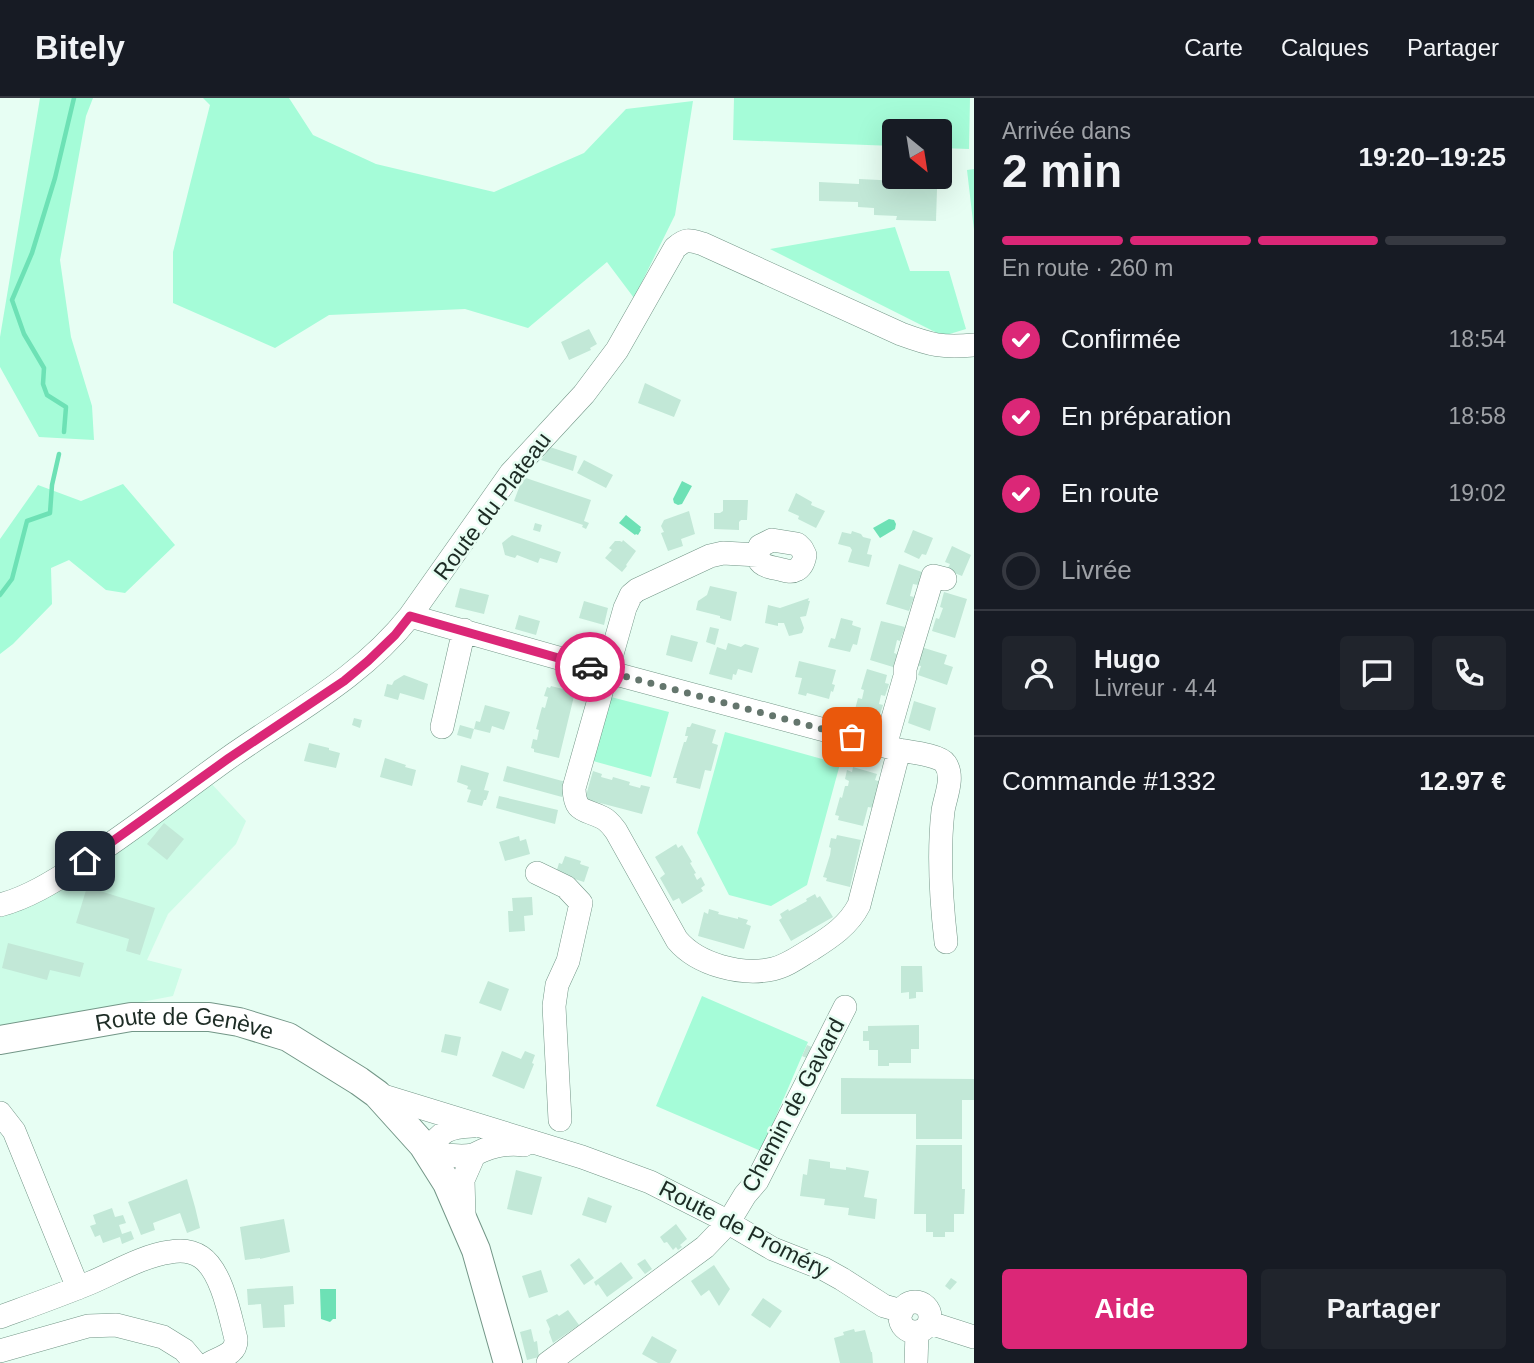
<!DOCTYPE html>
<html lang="fr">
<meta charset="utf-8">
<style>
body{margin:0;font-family:Helvetica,sans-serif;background:#20242c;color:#f1f3f6;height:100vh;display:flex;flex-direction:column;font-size:26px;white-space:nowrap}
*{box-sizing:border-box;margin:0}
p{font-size:23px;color:#9ea1a6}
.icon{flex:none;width:38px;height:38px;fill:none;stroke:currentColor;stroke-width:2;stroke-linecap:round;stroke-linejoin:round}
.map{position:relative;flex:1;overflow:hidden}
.details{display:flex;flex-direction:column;background:#171b24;width:560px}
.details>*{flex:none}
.needle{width:46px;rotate:150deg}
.controls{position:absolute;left:882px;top:21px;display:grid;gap:14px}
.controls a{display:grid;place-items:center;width:70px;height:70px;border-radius:7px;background:#171b24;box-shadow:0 7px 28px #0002;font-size:35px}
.pin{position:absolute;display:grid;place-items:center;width:60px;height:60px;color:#fff;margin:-30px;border-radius:14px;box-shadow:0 4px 10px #0006}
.courier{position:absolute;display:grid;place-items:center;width:70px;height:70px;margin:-35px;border:5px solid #db2777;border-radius:50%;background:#fff;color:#222;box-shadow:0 2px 9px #0007}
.overview em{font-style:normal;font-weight:800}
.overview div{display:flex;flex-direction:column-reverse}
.overview{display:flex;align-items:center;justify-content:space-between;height:119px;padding:0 28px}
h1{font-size:46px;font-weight:800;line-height:52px}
.bar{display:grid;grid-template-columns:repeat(4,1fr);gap:10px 7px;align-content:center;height:84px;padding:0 28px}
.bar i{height:9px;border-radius:5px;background:#363941}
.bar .current{background:#db2777}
.bar p{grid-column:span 4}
.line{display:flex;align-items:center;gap:18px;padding:0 28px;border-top:2px solid #363941}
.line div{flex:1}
.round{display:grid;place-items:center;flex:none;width:74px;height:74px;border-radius:7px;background:#20242c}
ol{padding:0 28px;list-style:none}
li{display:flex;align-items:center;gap:21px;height:77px}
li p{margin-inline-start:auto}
li .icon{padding:7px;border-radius:50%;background:#db2777;color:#fff;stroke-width:4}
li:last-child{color:#9ea1a6}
li i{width:38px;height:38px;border:4px solid #363941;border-radius:50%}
.primary-button{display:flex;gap:14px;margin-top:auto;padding:14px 28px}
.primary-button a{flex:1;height:80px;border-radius:7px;background:#db2777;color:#fff;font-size:28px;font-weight:800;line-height:80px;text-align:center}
.primary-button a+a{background:#20242c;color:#f1f3f6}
header{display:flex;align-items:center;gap:42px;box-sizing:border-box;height:98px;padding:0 35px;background:#171b24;border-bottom:2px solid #363941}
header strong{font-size:33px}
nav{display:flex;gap:38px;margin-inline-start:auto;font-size:24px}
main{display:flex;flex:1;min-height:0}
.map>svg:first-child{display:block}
</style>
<header>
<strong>Bitely</strong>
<nav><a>Carte</a><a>Calques</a><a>Partager</a></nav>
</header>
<main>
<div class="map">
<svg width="974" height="1265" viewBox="0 0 974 1265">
<rect width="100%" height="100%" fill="#e7fef3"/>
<path fill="#cdfce7" d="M209,683L246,723L236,746L168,816L147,862L182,871L173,898L0,931V815Z"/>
<path fill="#a5fcd8" d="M40,0H93L86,18L60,162L71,239L92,308L94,342L39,339L0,269V239Z
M203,0H289L313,37L376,66L494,94L584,55L626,11L693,3L675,117L634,200L607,164L528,230L465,211L329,217L275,250L173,205V154L210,7Z
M734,0H970L969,51L940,50V33H894V48L733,42Z
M974,71V132L967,72Z
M895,129L910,173H949L966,231L943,238L770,151Z
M123,386L175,447L125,495L106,492L69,462L51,470L52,506L13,546L0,556V441L38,387L81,403Z
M611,599L669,614L651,679L593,663Z
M725,634L840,666L807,787L771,808L729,797L697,735Z
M702,898L808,944L761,1053L656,1008Z"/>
<path fill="#6de1b5" d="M682,383L692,388L682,406L678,407L674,405L673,401Z
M626,417L641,429L640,431L641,432L638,437L636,436L635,437L619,425Z
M889,421L894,422L896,426L895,431L880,440L873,430Z
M320,1191H336V1221H333L330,1224L321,1221Z"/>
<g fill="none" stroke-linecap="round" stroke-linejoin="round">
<path stroke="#6de1b5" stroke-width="4.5" d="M64,334L66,309L47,297L43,286L44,270L24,236L12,202L32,155L55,80L74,0
M0,497L12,481L27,423L50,415L52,387L59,356"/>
</g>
<path fill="#c2e8d7" d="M859,81L901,83V90L937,91L936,123L896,122L897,118L874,117V110L858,109V104L819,103V84L859,86Z
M589,231L597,246L590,250L591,252L569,262L561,244Z
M645,285L681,302L674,319L638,305Z
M550,349L577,358L573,373L541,362Z
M584,362L613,377L606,390L577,375Z
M523,379L591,402L584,423L589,425L586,431L582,429L583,427L514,403Z
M796,395L812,404L811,407L825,413L816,430L798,421L799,418L788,413Z
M723,402H748L747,422H741L739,424V432L714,431V415H720L723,413Z
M689,413L695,436L681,441L683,448L668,453L661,435L664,434L661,428L664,422Z
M535,425L542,427L540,434L533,432Z
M913,432L933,440L926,457L922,456L919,461L904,454Z
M852,433L861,436L863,439L871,441L867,456L872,457L869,469L848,464L852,452L850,449L838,446L842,434L851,436Z
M512,437L561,454L557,465L540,460L538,465L517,457L515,460L505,457L502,445Z
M623,442L636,453L626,467L627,468L622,474L605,460L612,452L609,450L615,443H620L622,444Z
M952,448L971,457L962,478L947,472L950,466L945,464Z
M899,466L922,474L918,487L913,486L910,498L914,499L909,513L886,506Z
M710,488L737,494L731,523L720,520V518L696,512L698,503L707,497Z
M460,490L489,497L484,516L455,509Z
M944,494L967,501L955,540L932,533L936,520L939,521L943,510L940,509Z
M809,500L808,503H810L806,518L800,519L804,530L802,535L789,538L784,525H778V528L765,525L768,507L780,510Z
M584,503L608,510L604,527L579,520Z
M519,517L540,523L536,537L515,531Z
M841,520L853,523L852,527L861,530L857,547L853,546L850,554L828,549L831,540L835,541Z
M881,523L905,529L900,543L897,542L894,555L897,556L893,569L870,562Z
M710,529L719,531L715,547L706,544Z
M671,537L698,544L692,564L666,557Z
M728,545L741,549L745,546L759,550L752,575L738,571L736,577L733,576L732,582L709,576L717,549L726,552Z
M921,549L947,557L944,566L953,569L947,587L918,577L921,568L916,567Z
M799,563L836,572L832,586L835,587L833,594L831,593L829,601L807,595L806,598L798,596L802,580L795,579Z
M867,571L887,577L885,585L889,586L885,598L881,597L879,606L883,607L879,619L875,617L873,625L853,619L858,600L862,601L864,592L861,591Z
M404,577L428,586L424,602L400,595L398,602L384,598L387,586L392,587L394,583Z
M551,588L575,594L559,660L534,654V651L531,650L533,641L537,642L539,632L536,631L542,609L545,610L548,599L544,598L547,589L550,590Z
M914,603L936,610L930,633L908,625Z
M485,607L510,614L504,632L492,628L490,635L474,631L471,641L457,637L460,627L474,631L476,623L480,624Z
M354,620L362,622L360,630L352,627Z
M692,625L716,632L712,645L718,647L711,673L705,672L700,691L676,685L677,680H673L684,644H686L688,638H685L687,629H690Z
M309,645L329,650V652L340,655L336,670L304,663Z
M385,660L406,667L405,669L416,672L412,688L380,679Z
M461,667L489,675L484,692L489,693L486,702H484L482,708L467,704L471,692L467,691L468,688L457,684Z
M507,668L566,684L562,699L503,683Z
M853,669L877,676L875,682L881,684L874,710L868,709L863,728L838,722L839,718L835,717L840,699L842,700L845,688H848L849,683L845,681L847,672L852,674Z
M593,673L602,676L601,679L612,682L613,679L630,684L629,687L640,690L641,687L650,689L642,716L585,701Z
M499,698L558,712L555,726L496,710Z
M164,725L184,741L167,762L147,746Z
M837,737L861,742L850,789L826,783L827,780L823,779L830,757L831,750L829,749L831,740L836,741Z
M519,738L520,743L526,741L530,756L505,763L499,744Z
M676,746L678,750L682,747L692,764L690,765L696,775L694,776L697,782L701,779L705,787L701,790L703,793L682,806L679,800L673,803L660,780L665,776L655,759Z
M565,758L581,763L580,766L589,769L584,784L556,775L559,765L562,766Z
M87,789L155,810L140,857L126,853L129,841L76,825Z
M815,796L817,800L820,798L833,819L791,843L779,822L782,820L780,816L788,811L789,813L807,803L806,801Z
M532,799L533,817L524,818L525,833L509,834L508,813H513L512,800Z
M709,811L719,814L718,816L738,821V819L748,822L746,826L751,828L744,851L698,838L704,814L708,816Z
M8,845L84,865L80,879L50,872L47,882L2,870Z
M901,868H922L923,894H916V900L909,901V894L901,895Z
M488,883L509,891L501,913L479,905Z
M919,927V951H911V965H889V968H878V952H869V943H863V933H868V928Z
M445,936L461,939L457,958L441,954Z
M807,947L816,951L811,962L802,958Z
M502,953L521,961L525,953L535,957L532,965L534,966L524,991L492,978Z
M841,980L974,981V1002H962V1041H916V1016H841Z
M916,1047H962V1091H965L964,1116H954V1134H945V1139H933V1134H926V1116H914Z
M809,1061L830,1064V1070L846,1072V1069L869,1073L864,1099L877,1101L875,1121L848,1117L849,1110L824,1107L825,1101L800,1098L803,1076L807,1077Z
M516,1072L542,1079L532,1117L507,1111Z
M187,1081L195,1109L200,1130L187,1135L180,1115L153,1125L155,1132L141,1137L128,1104Z
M588,1099L612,1108L606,1125L582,1117Z
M112,1110L115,1119L123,1117L126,1125L119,1127L122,1136L131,1133L134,1141L122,1146L120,1139L103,1145L100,1137L95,1139L90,1128L96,1126L93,1117Z
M284,1121L290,1154L260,1161V1160L245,1162L240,1129Z
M676,1126L687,1141L680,1147L682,1149L678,1152L676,1149L673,1152L667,1144L664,1145L660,1139Z
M579,1160L594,1180L584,1187L570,1167Z
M645,1161L652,1171L645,1176L637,1166Z
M621,1164L633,1180L607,1199L598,1186L596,1188L594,1184Z
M714,1167L730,1191L719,1208L709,1192L701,1198L691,1183Z
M541,1172L548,1194L529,1200L522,1178Z
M951,1180L957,1184L950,1192L945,1188Z
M293,1188L294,1206L284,1207L285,1229L263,1230L261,1206L248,1207L247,1191Z
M763,1200L782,1213L770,1230L751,1217Z
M568,1212L579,1227L553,1245L549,1234L550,1231L546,1222L557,1216L559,1218Z
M531,1231L534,1244L537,1243L539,1259L527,1262L520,1234Z
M854,1231L855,1234L865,1232L871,1254H872L873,1265H840L834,1240L844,1237L843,1234Z
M652,1238L677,1252L670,1265H658L642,1256Z"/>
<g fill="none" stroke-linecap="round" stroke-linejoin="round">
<g stroke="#739687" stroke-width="24">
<path id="minor" d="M772,442L797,446L802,451L805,457C804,463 802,469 796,472C791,475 784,472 779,471C764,468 754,466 760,448Z
M758,457L723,455L710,458L637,492L631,497L625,510L574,690C575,716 584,710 603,720C609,723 612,728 616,733L677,842C698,867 742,878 773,871C787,868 800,858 812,851C831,839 849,827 859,807L899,652
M410,518L608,574L899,652C909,654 940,657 945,665C955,679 945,699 943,713C938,757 941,801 946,844
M442,629L464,532
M885,648L905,578V571L933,478L945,481
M537,775L566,789L581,805L568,863L557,887L554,908L560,1022
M0,807C27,800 53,784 76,769C128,736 177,697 227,661C292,615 360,581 410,518L511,375L584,296L617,252L675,150C686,140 690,142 703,146L901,236C931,247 942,250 974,247
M377,996L582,1059L650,1084L717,1118L773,1151L824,1171L842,1181L884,1208L902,1213
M0,1015L14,1033L78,1190
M472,1028C447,1029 442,1033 427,1053C442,1056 458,1060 473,1057C476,1056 481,1053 484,1052C497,1047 510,1045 524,1047
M464,1117L463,1082L474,1057
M900 1219a15 15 0 1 1 30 0a15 15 0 1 1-30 0Z
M0,1219C30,1208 61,1197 90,1185C116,1174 142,1158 170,1154C180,1152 192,1153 201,1159C222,1173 230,1218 236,1241C237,1256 221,1259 210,1265
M930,1225L974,1239
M0,1253L88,1228L116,1227L163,1239L184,1252L195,1265
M548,1265L705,1149L728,1125L745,1097L757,1083L845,909
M916,1265L917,1235"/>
</g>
<g stroke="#739687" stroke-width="30">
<g id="major">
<path id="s1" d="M0,942L131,919H209L239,924L288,939L359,983L377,996L423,1047L447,1085L476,1152L508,1265"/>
</g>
</g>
<use href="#minor" stroke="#fff" stroke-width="23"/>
<use href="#major" stroke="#fff" stroke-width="28"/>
</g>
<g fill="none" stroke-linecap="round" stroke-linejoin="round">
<path stroke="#64766d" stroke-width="7" stroke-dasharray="0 12.6" d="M590,569L852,639"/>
<path stroke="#db2777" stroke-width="9" d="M85,763L229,660L344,583L368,563L395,537L410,518L590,569"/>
</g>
<g text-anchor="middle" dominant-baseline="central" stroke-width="5" stroke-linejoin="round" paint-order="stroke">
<g font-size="23" fill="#1d2c25" stroke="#e7fef3">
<text transform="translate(492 408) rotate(-53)">Route du Plateau</text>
<text stroke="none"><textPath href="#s1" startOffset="187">Route de Genève</textPath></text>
<text transform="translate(793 1007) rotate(-62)">Chemin de Gavard</text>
<text transform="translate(744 1131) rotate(27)">Route de Proméry</text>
</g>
</g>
</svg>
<div class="controls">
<a><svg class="needle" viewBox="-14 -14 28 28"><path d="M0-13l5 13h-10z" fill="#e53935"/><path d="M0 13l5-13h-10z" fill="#9ea1a6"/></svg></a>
</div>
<div class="pin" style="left:852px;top:639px;background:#ea580c"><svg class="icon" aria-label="bag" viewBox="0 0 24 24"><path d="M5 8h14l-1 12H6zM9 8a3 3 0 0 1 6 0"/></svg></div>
<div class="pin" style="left:85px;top:763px;background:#1f2937"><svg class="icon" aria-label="home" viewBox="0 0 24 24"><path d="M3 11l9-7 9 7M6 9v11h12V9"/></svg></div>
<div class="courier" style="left:590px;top:569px"><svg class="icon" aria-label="car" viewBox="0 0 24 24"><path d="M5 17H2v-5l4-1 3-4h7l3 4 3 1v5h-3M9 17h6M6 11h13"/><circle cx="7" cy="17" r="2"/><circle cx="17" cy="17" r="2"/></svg></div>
</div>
<section class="details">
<div class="overview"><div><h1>2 min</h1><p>Arrivée dans</p></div><em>19:20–19:25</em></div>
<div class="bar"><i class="current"></i><i class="current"></i><i class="current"></i><i></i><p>En route · 260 m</p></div>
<ol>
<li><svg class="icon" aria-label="check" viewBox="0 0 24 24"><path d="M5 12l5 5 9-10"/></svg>Confirmée<p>18:54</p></li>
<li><svg class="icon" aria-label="check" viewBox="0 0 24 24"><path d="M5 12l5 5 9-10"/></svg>En préparation<p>18:58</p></li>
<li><svg class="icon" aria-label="check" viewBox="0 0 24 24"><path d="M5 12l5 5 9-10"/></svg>En route<p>19:02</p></li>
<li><i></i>Livrée</li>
</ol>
<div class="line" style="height:126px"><a class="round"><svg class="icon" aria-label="person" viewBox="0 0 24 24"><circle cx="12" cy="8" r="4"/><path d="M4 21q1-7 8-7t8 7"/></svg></a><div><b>Hugo</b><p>Livreur · 4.4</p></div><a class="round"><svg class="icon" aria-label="chat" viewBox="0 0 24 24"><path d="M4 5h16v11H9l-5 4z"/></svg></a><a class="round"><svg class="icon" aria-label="phone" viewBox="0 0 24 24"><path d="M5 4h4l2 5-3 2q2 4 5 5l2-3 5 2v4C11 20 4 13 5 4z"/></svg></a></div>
<div class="line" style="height:91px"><div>Commande #1332</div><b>12.97 €</b></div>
<div class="primary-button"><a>Aide</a><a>Partager</a></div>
</section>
</main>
